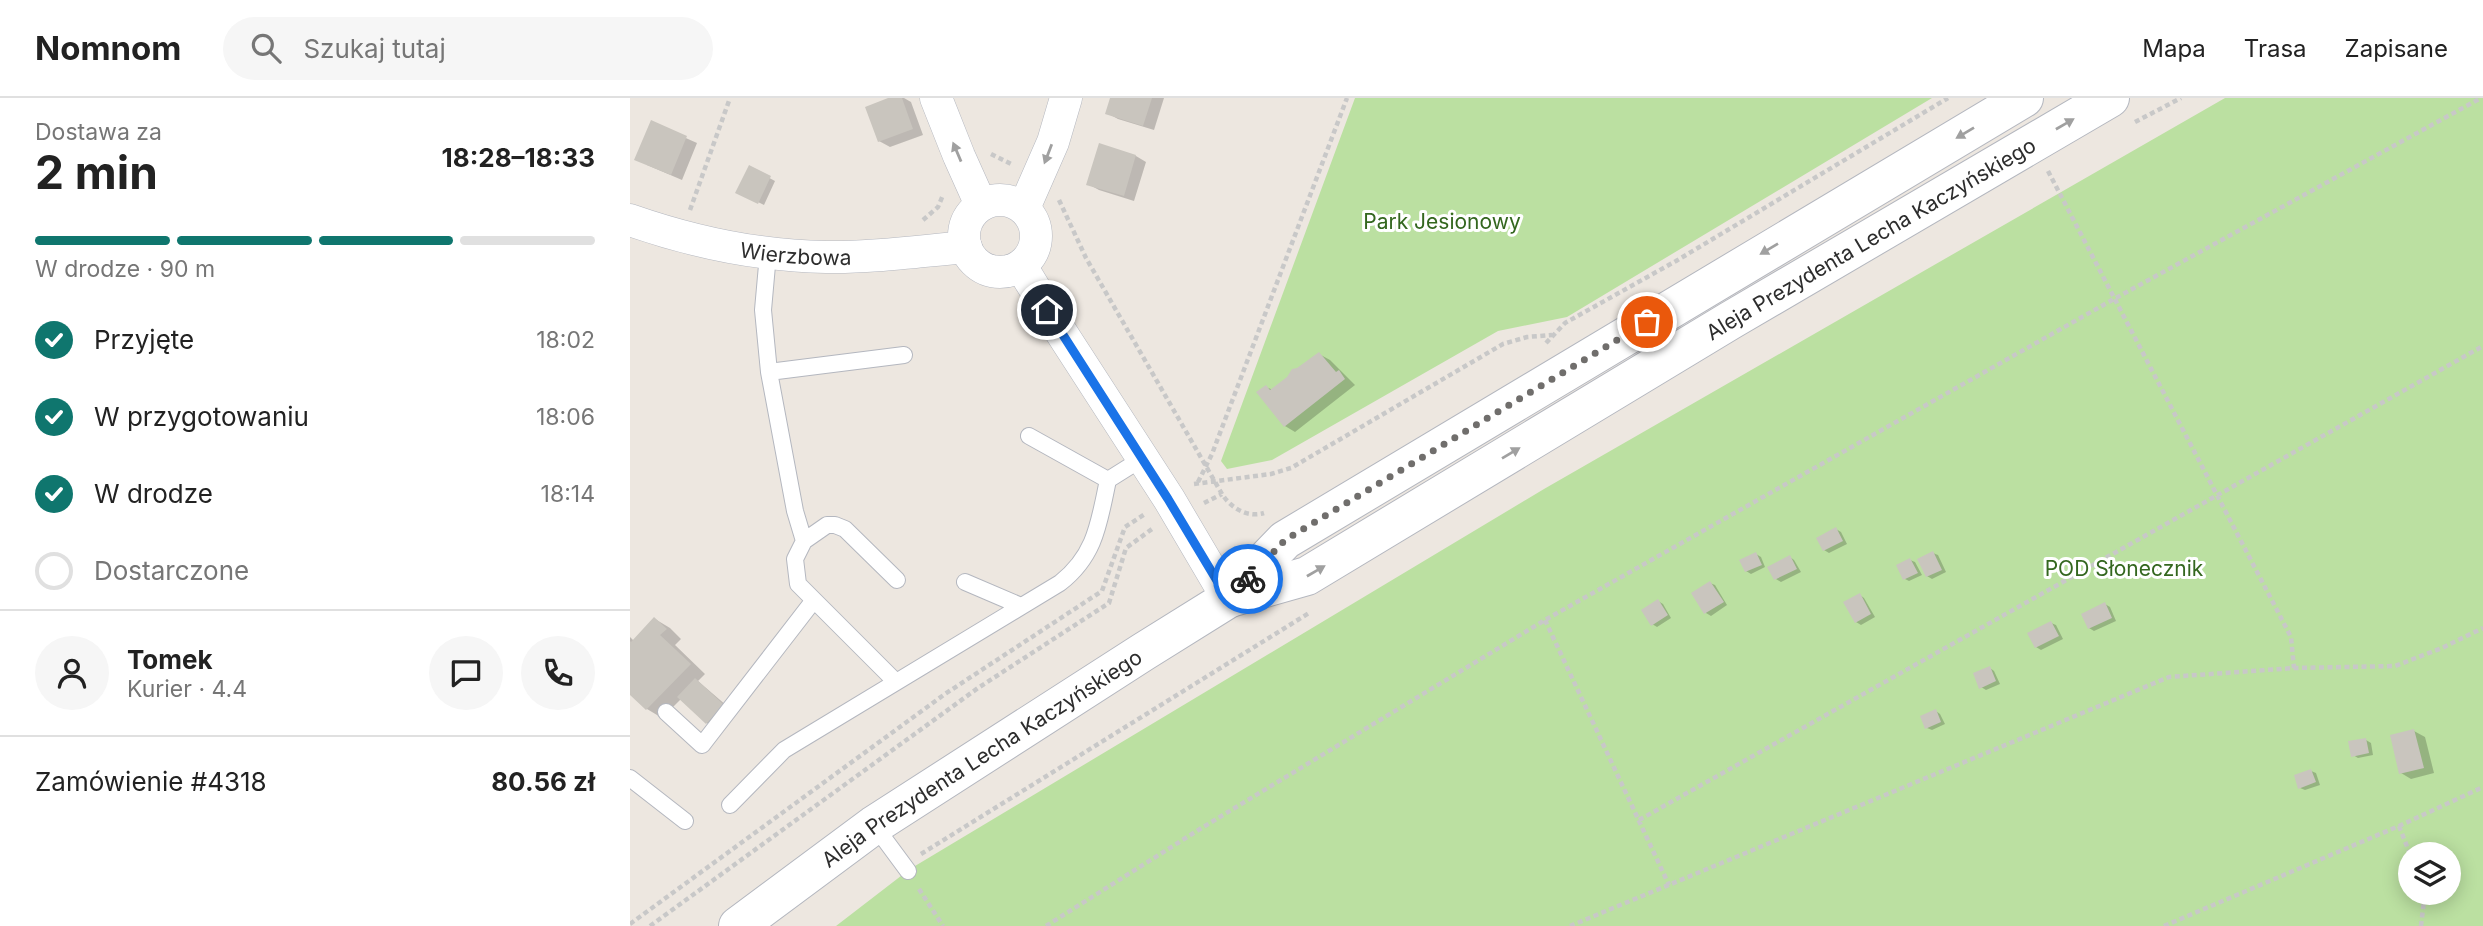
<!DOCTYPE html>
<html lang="pl">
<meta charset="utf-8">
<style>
body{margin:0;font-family:Inter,sans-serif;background:#f6f6f6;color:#222;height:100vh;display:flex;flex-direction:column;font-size:26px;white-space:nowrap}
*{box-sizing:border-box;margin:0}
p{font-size:23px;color:#767676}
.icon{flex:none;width:38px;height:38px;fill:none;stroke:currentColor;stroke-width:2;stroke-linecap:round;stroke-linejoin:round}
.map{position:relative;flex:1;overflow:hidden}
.sheet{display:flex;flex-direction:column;background:#fff;width:630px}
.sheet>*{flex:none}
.buttons{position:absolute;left:1768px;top:744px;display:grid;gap:14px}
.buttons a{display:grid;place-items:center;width:63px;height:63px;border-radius:50%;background:#fff;box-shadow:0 4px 18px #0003;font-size:35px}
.pin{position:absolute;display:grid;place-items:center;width:60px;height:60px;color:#fff;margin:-30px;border:4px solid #fff;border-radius:50%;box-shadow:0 2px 7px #0007}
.courier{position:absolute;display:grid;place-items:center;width:70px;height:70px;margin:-35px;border:5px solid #1a73e8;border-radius:50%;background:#fff;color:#222;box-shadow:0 2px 9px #0007}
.overview em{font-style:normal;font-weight:700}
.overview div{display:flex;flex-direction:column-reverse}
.overview{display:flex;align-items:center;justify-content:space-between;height:119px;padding:0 35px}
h1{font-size:46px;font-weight:700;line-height:52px}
.bar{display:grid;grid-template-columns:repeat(4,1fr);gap:10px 7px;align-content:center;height:84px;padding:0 35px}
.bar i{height:9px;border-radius:5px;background:#e0e0e0}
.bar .on{background:#0f766e}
.bar p{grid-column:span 4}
.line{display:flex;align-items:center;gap:18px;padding:0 35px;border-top:2px solid #e0e0e0}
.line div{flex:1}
.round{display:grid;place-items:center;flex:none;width:74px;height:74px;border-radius:37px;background:#f6f6f6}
ol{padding:0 35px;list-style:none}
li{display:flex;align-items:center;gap:21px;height:77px}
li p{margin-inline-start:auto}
li .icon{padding:7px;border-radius:50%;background:#0f766e;color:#fff;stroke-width:4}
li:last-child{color:#767676}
li i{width:38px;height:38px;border:4px solid #e0e0e0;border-radius:50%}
header{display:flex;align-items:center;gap:42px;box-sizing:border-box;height:98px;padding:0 35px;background:#fff;border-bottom:2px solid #e0e0e0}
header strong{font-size:33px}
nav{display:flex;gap:38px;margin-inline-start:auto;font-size:24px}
.search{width:490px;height:63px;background:#f6f6f6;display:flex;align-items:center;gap:18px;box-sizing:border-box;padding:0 24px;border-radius:38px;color:#767676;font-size:26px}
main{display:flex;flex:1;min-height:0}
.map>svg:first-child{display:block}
</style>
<header>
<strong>Nomnom</strong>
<div class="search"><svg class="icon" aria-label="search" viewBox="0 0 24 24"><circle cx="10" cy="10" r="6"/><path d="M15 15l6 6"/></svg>Szukaj tutaj</div>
<nav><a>Mapa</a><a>Trasa</a><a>Zapisane</a></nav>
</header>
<main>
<section class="sheet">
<div class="overview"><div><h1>2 min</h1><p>Dostawa za</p></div><em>18:28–18:33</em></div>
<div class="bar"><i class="on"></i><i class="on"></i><i class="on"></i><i></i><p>W drodze · 90 m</p></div>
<ol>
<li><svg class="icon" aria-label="check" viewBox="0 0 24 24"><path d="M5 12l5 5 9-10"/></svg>Przyjęte<p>18:02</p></li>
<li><svg class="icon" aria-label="check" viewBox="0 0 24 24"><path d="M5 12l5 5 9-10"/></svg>W przygotowaniu<p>18:06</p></li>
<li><svg class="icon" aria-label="check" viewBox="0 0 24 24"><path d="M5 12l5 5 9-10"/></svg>W drodze<p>18:14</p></li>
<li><i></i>Dostarczone</li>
</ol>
<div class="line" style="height:126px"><a class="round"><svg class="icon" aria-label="person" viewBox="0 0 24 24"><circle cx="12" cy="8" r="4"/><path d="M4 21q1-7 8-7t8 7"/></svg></a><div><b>Tomek</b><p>Kurier · 4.4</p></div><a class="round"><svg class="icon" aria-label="chat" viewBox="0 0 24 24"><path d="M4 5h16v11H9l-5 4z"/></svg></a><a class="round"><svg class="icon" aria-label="phone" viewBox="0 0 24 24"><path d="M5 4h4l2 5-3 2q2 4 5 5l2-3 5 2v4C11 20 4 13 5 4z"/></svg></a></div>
<div class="line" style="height:91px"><div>Zamówienie #4318</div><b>80.56 zł</b></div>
</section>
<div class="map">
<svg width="1853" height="828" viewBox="0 0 1853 828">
<rect width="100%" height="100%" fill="#ede7e0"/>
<path fill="#bbe0a1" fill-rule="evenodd" d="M725,0H1302L937,219L868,233L642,362L597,371L591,363Z
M1595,0H1853V828H206L280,771L914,391ZM1780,756H1818V794H1780Z"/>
<path fill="#0003" d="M263,0H274L281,4L293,37L260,49L249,43Z
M482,0H534L524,32L488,21L477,15Z
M22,25L67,45L52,82L17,67Z
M470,47L506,58L516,64L504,103L469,92L458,86Z
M119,69L145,83L134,107L108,94Z
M689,256L700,262L725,287L665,334L655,328L636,289L643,292Z
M1206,431L1211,434L1217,446L1199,455L1194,452Z
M1303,455L1308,457L1316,474L1302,481L1297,478Z
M1126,456L1131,459L1135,469L1121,476L1116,473Z
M1160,459L1164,462L1171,474L1151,484L1146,481Z
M1280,462L1285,464L1292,477L1279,483L1275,481Z
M1080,485L1085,487L1097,507L1081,518L1076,515L1063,495Z
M1230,497L1234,500L1245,519L1231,527L1226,524Z
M1028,503L1033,506L1041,520L1027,529L1022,526Z
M1475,506L1480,509L1486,523L1464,533L1459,530Z
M25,521L40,530L51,541L45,547L75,576L68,583L104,614L88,631L77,625L51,601L32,620L17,611L0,595V539L4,543Z
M1421,525L1426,527L1433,541L1411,552L1406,549Z
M1360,570L1364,573L1370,586L1356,592L1351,589Z
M1306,613L1310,616L1315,626L1302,632L1297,630Z
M1784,633L1795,639L1804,675L1781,681L1771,675Z
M1736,642L1741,645L1743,657L1728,660L1723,657Z
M1681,673L1686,675L1690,687L1675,692L1670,690Z"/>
<path fill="#c9c5be" d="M258,0H272L283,31L248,44L235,9Z
M480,0H522L513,28L475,16Z
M21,22L57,38L41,77L4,62Z
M469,45L506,57L494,98L456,87Z
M119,67L141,78L128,106L105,95Z
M689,254L706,274L709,272L715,281L654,329L626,294L636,287L640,292L657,279L662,271L667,270Z
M1206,429L1213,443L1193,453L1186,440Z
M1303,453L1312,472L1296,479L1287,461Z
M1126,454L1132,467L1115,474L1109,462Z
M1160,457L1167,471L1144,482L1137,469Z
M1280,460L1288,475L1273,482L1266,467Z
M1080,483L1094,504L1074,516L1061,495Z
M1230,495L1241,516L1225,525L1213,504Z
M1028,501L1038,517L1021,528L1011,512Z
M1475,504L1482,520L1458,531L1451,516Z
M24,519L37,531L30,537L61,566L16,612L0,597V543L1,544Z
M1421,523L1429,538L1405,550L1397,535Z
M1360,568L1366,583L1349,591L1343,575Z
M65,580L94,607L76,626L47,599Z
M1306,611L1311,624L1295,631L1290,618Z
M1784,631L1794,670L1769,676L1760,637Z
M1736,640L1739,655L1721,659L1718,643Z
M1681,671L1686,684L1668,691L1664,677Z"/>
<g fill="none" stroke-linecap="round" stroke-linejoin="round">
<g stroke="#b4b7bf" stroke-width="18">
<path id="lane" d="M138,156L133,212L139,274L165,413L174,443
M139,274L274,257
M399,338L478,382
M335,484L391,508
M266,584L168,486L165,461L174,443L197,427H205L215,431L267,482
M36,614L72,647L184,502
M0,680L55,723
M100,707L154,652L430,485C466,457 469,424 478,382L513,360
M244,727L278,773"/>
</g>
<g stroke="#b4b7bf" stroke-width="33">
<g id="street">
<path d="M306,0L329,58L351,107"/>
<circle cx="370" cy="138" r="36"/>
<path d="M394,110L423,44L436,0"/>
<path id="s1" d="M0,122C63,144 128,158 196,159C242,160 290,153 336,149"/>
<path d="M391,168L431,234L539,401L598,501"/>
</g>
</g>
<g stroke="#b4b7bf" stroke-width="40">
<g id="secondary">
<path id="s2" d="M600,500L677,478L1101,222L1480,0"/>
<path id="s3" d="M108,828L244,727L513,554L598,501L655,442L1394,0"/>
</g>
</g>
<path stroke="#c8c8c8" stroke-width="4.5" stroke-dasharray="5 3.5" stroke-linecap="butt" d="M1505,24L1551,0
M361,56L381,66
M1418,73L1661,539L1664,570
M429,102L456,160L592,396C601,410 617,420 634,415
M60,112L100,0
M293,122L308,109L313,97
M916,245L935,225L1046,163L1318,0
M568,384L582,356L717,0
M564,386L641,376L661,370L873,246L897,239L922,237
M574,405L592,396
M915,522L1039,787
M1009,722L1853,248
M1769,728L1780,756
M291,756L679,515
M289,791L313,828
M0,826L315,596L472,493L495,429L515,416
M20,828L348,590L479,505L496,450L522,431
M416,828L570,731L915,522L1484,201L1851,0
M940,828L1539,579L1664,570L1765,568L1812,550L1853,530
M1534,828L1769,728L1853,689
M1791,828L1795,794"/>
<use href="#lane" stroke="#fff" stroke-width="16"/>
<use href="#street" stroke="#fff" stroke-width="32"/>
<use href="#secondary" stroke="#fff" stroke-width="38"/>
</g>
<defs><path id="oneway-solid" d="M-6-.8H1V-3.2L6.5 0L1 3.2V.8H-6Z" transform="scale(1.75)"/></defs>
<g fill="#a0a0a0">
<use href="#oneway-solid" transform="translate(1435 26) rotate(-30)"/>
<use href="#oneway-solid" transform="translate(1335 35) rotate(149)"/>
<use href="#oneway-solid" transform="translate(327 54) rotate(-113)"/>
<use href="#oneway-solid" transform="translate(418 56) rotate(111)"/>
<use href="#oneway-solid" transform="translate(1139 151) rotate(149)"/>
<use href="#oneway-solid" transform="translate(881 355) rotate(-31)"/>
<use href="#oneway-solid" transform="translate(686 473) rotate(-30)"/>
</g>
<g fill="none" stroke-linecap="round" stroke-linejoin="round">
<path stroke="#706e6c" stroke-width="7" stroke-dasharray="0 12.6" d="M618,481L655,442L1017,224"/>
<path stroke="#1a73e8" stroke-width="9" d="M417,212L538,401L598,501L618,481"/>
</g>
<g text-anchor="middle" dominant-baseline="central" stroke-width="6" stroke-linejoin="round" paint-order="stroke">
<g font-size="21" fill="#34671f" stroke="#fff">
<text x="812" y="123">Park Jesionowy</text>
<text x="1494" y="470">POD Słonecznik</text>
</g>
<g font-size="21" fill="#2d2d2d" stroke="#fff">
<text stroke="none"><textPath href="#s2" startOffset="737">Aleja Prezydenta Lecha Kaczyńskiego</textPath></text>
<text stroke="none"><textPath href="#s1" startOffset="170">Wierzbowa</textPath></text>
<text stroke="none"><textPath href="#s3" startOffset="296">Aleja Prezydenta Lecha Kaczyńskiego</textPath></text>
</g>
</g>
</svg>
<div class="buttons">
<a><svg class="icon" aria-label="layers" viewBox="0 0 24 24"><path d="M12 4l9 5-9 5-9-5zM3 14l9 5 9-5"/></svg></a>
</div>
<div class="pin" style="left:1017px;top:224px;background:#ea580c"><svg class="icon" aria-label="bag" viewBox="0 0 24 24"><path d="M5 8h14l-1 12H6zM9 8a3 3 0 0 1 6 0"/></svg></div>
<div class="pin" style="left:417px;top:212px;background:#1f2937"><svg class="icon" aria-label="home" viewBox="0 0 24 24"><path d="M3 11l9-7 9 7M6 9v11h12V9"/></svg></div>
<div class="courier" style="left:618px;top:481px"><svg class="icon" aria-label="bike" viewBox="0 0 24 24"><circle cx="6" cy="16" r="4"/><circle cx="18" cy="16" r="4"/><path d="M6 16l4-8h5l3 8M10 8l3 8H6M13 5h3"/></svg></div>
</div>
</main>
